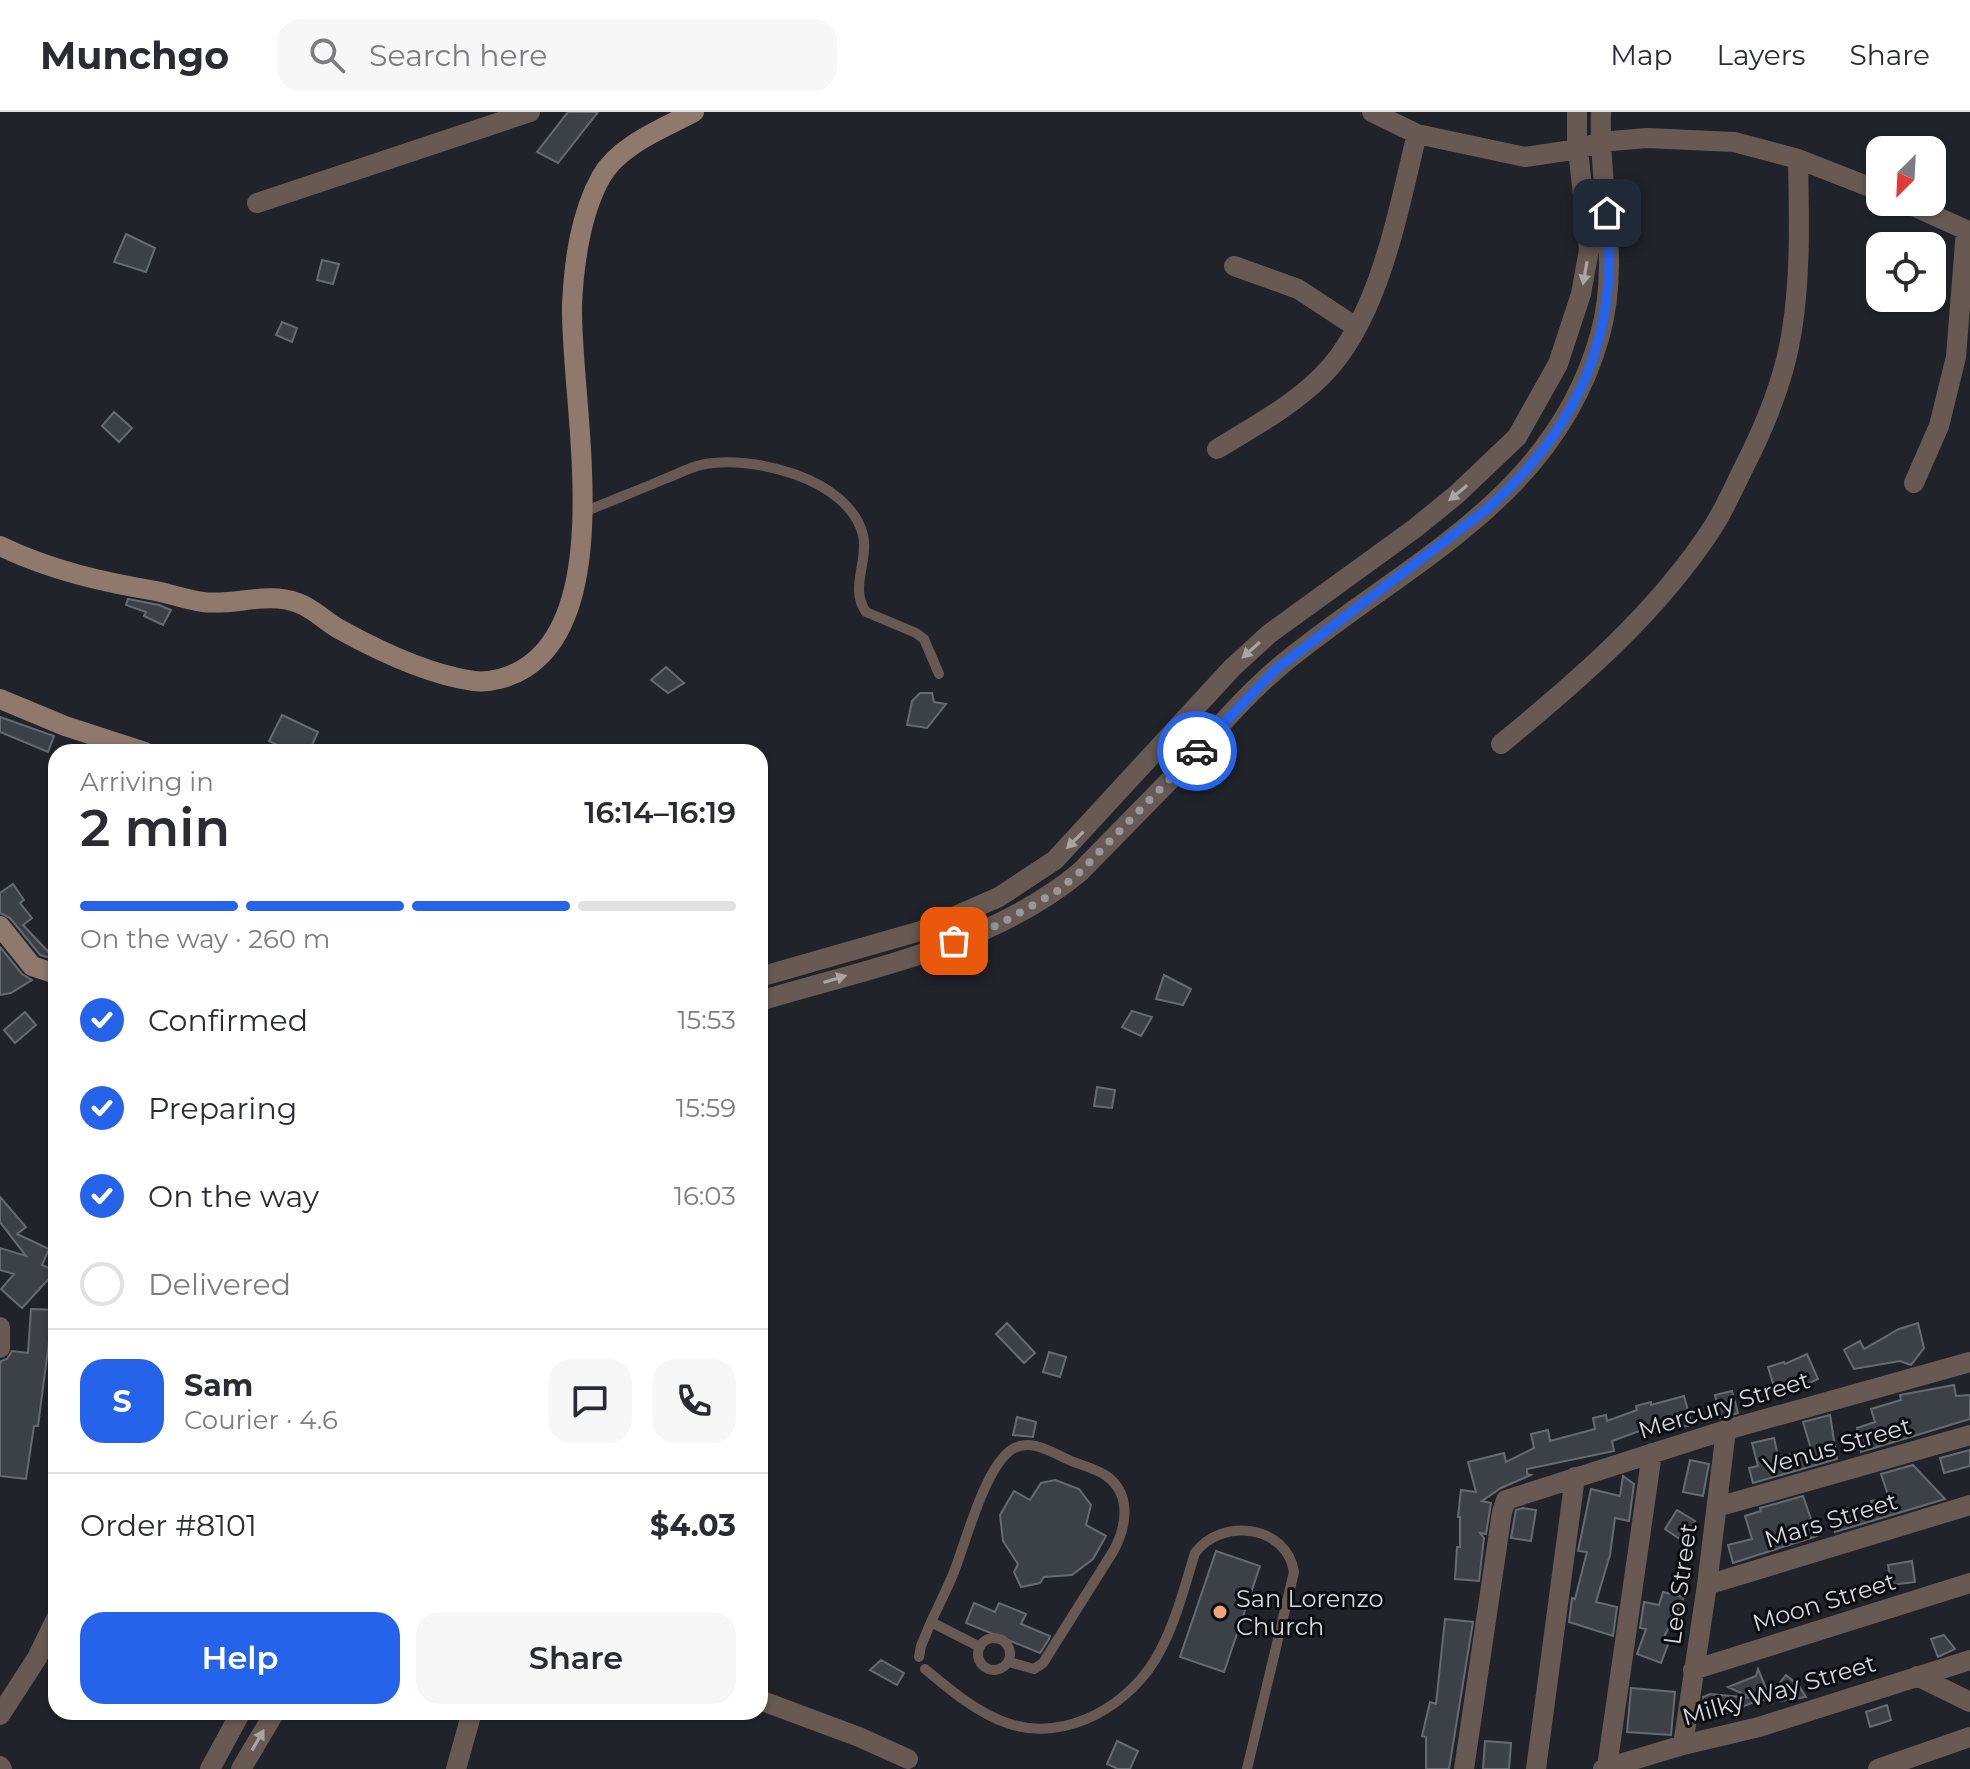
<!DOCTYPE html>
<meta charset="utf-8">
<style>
body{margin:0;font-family:Montserrat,sans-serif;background:#f7f7f7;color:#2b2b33;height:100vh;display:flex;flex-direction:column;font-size:30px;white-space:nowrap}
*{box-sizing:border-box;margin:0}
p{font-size:26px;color:#7c7c81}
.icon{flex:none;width:44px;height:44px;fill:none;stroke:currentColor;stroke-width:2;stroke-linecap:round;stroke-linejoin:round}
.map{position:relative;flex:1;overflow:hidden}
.side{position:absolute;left:48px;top:632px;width:720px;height:976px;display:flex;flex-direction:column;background:#fff;border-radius:24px;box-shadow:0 2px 6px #0004}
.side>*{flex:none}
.needle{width:52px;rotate:204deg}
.fabs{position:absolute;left:1866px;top:24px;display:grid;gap:16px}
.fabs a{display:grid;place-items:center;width:80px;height:80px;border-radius:16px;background:#fff;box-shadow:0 2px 6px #0004;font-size:40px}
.pin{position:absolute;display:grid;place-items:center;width:68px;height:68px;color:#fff;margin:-34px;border-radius:16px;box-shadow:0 4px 12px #0006}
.courier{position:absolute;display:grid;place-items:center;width:80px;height:80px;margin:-40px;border:6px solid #2563eb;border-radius:50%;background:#fff;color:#222;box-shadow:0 2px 10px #0007}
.overview em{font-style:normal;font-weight:600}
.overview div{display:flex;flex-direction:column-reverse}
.overview{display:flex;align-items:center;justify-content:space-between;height:136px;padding:0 32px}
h1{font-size:52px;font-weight:600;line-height:60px}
.bar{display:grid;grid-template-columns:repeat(4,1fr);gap:12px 8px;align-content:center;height:96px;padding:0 32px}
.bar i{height:10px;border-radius:6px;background:#e1e1e2}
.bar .active{background:#2563eb}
.bar p{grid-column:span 4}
.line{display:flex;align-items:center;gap:20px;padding:0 32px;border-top:2px solid #e1e1e2}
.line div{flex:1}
.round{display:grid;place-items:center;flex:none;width:84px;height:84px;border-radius:24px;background:#f7f7f7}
ol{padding:0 32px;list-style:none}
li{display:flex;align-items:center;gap:24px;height:88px}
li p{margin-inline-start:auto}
li .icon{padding:8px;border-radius:50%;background:#2563eb;color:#fff;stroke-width:4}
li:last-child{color:#7c7c81}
li i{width:44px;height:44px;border:4px solid #e1e1e2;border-radius:50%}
.cta{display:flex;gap:16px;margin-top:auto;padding:16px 32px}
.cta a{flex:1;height:92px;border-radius:24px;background:#2563eb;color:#fff;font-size:32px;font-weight:600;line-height:92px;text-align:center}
.cta a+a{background:#f7f7f7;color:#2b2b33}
header{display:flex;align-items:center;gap:48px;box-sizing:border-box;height:112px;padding:0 40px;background:#fff;border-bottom:2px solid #e1e1e2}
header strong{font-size:38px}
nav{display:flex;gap:44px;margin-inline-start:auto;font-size:28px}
.search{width:560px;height:72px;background:#f7f7f7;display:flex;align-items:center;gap:20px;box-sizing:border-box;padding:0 28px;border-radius:24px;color:#7c7c81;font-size:30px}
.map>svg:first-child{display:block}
</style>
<header>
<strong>Munchgo</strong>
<div class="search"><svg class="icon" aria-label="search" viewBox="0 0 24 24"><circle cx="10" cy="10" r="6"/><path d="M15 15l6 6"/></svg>Search here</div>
<nav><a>Map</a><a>Layers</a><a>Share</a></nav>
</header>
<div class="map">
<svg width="1970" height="1657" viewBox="0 0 1970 1657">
<rect width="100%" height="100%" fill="#20242a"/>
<path fill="#3c4147" stroke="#666b72" stroke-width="2" d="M568,0H598L558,51L537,40Z
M126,122L155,136L146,160L114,150Z
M322,148L339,152L333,172L317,168Z
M282,210L297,216L292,230L276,223Z
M114,300L132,316L119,330L102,314Z
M128,487L159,493L171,498L163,513L144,504L146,500L126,493Z
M666,555L684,571L668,581L651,568Z
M920,581H932L934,590L946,592L927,616L907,613L912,589Z
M282,603L318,620L309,640H292L269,629Z
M0,605L54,624L48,640L0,620Z
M13,772L24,788L20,791L32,806L23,813L56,848L40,843L10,806L0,801V781Z
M0,835L22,862L32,868L11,881L0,883Z
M1164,863L1191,877L1183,893L1156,887Z
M1132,899L1152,905L1141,924L1122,915Z
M25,900L36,913L15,931L4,918Z
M1097,975L1115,978L1112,996L1094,994Z
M0,1085L26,1115L17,1122L49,1137L42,1153L56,1159L22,1196L1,1177L14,1162L0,1158V1136L26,1144L0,1110Z
M31,1197L56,1198V1204L55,1223L50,1222L38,1314H34L26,1367L0,1364V1253L1,1249L7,1247L12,1239L28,1241Z
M1007,1211L1035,1241L1024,1251L996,1222Z
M1918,1211L1924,1236L1911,1253L1900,1249L1854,1257L1844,1238L1860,1229L1864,1237L1899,1217Z
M1049,1240L1066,1245L1060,1265L1043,1260Z
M1807,1242L1818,1267L1803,1274L1801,1270L1775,1278L1768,1255L1784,1250L1785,1252Z
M1954,1273L1956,1284L1970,1283V1307L1861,1340L1857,1316L1875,1310L1871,1297L1901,1288L1900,1283Z
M1732,1279L1738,1301L1720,1306L1715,1283Z
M1684,1284L1692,1313L1643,1323L1642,1318L1612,1329L1614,1339L1527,1357V1362L1531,1363L1501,1376L1482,1389L1491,1391L1486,1422L1480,1421L1484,1426L1479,1469L1455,1467L1457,1435H1460V1405H1458L1461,1378L1476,1380L1468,1350L1504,1341L1506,1350L1534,1336L1531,1322L1548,1318L1550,1329L1595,1317L1593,1306L1606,1303L1607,1309L1637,1298L1636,1294L1651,1290V1293Z
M1830,1303L1837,1347L1753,1371L1749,1356L1758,1354L1752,1331L1774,1326L1778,1344L1812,1340L1803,1310Z
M1017,1305L1036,1310L1033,1325L1013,1323Z
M1970,1338V1354L1944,1361L1940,1346Z
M1690,1348L1709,1352L1703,1384L1683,1380Z
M1913,1353L1945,1387L1835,1420L1831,1398L1872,1394L1871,1389L1889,1386L1881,1362Z
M1623,1364L1634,1372L1629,1409L1615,1406L1610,1443L1596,1490L1617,1495L1613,1524L1569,1510L1572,1486L1575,1487L1587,1440L1578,1439L1591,1377L1620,1384Z
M1055,1368L1079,1377L1091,1393L1086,1413L1106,1424L1093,1447L1072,1463L1044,1465L1040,1471L1021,1475L1014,1460L1018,1452L1003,1429L1000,1403L1014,1379L1030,1388L1041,1371Z
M1803,1384L1817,1424L1733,1451L1728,1433L1752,1427L1745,1404L1761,1399L1760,1396Z
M1523,1396L1536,1398L1531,1429L1511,1426L1516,1398Z
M1677,1398L1695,1409L1683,1429L1665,1417Z
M1216,1439L1260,1454L1224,1560L1180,1545Z
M1912,1449L1915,1470L1891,1473L1888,1453Z
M1663,1480L1684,1485L1664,1525L1670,1527L1661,1551L1637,1542L1646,1517L1640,1516L1644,1490L1659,1493Z
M974,1491L995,1500L999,1491L1026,1502L1021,1512L1050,1524L1049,1527L1040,1541L966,1511Z
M1445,1507L1473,1510L1449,1657H1426V1625L1422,1624L1430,1590L1436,1592Z
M1944,1523L1955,1537L1938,1545L1931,1527Z
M881,1548L904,1561L897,1573L870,1558Z
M1758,1557L1772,1591L1761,1587L1711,1608L1703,1585L1710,1582L1752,1586L1728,1575L1756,1564Z
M1786,1563L1799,1574L1806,1585L1780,1589L1775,1577Z
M1631,1576L1675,1580L1671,1623L1627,1620Z
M1887,1593L1891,1608L1870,1615L1866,1600Z
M1117,1629L1138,1639L1130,1657H1118L1107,1652Z
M1485,1629L1511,1631L1509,1657H1483Z"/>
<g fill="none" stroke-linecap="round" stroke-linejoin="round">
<path stroke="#685a53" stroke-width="10" d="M582,401C610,389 639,378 667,366C678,362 690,355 701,353C751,342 849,366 863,423C869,449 849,476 866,500L916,521L924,527L939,562
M978 1542a16 16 0 1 1 32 0a16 16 0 1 1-32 0Z
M980,1535L931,1510C939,1493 947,1477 954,1460C966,1429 985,1356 1011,1338C1030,1325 1051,1340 1069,1348C1080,1353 1098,1357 1108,1365C1132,1384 1126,1415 1114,1438L1043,1551L1034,1557L1009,1550
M919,1545L921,1534L931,1510
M925,1557C949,1577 977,1601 1007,1611C1066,1632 1133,1592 1160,1539C1176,1509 1185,1473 1195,1441C1221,1405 1287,1413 1294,1460L1247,1657"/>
<path stroke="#685a53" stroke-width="20" d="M1372,0L1417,22L1525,45L1579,37L1600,30L1647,26L1734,30L1798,47L1880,79
M1904,90L1966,118L1956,245L1939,314L1914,371
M257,91L530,0
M1234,154L1298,177L1356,215
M1217,337C1253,315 1292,294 1322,264C1380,206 1398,98 1417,22
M1501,632C1580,567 1657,501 1713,415C1725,396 1734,375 1744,355C1766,312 1785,266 1792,218C1801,161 1799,104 1798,47
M760,865L924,818L999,785L1055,748L1232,556L1269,522L1414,417L1456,383L1517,325L1558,252L1581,182L1589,138L1577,29V0
M760,889C869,856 991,834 1080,760C1111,728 1142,697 1173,665C1208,628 1240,588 1279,555C1401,453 1554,390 1600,223C1621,148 1598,75 1601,0
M0,1215V1236
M1717,1395L1970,1323
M1707,1473L1970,1393
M1693,1558L1970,1471
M1917,1564L1970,1590
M760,1588L859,1625L908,1647
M0,1603L37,1546L56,1507
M1683,1633L1707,1473L1726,1318
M0,1654L2,1657
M1607,1655L1652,1341
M210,1657L241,1600
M241,1657L275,1600
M456,1657L472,1600
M1464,1657L1502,1400L1506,1388L1726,1318L1970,1250
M1536,1657L1575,1365
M1603,1657L1683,1633L1759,1615L1970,1548
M1878,1657L1970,1625"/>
<path stroke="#8f796d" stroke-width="20" d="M0,434C50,458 102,470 156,479C171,482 187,488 203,490C235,494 268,479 298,491C313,496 325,509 339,517C377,538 430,563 474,569C491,571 511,565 525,556C618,497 570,286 572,193C574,150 580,103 601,65C619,33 664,16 694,0
M0,587L65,614L145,640
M0,814L32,854L56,862"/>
</g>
<defs><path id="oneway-solid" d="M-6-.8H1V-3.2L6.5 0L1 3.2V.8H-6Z" transform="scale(2)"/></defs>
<g fill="#a9a5a5">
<use href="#oneway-solid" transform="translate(1585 161) rotate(100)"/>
<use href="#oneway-solid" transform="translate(1458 381) rotate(140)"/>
<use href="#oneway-solid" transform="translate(1251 538) rotate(138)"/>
<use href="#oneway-solid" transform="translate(1075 728) rotate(135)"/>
<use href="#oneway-solid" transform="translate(835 867) rotate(-17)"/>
<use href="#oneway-solid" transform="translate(258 1628) rotate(-60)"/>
</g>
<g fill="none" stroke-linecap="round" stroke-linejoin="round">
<path stroke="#95989d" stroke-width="8" stroke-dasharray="0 14.4" d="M954,829L998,813L1056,780L1080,760L1197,639"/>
<path stroke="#2563eb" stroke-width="10" d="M1197,639L1276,557L1487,397C1578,316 1620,223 1607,101"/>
</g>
<circle fill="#efa377" stroke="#0b0d10" stroke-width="3" cx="1220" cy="1500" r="8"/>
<g text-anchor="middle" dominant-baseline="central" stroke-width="6" stroke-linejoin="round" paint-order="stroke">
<g font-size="24" fill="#d4d7db" stroke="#0b0d10">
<text transform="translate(1724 1293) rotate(-17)">Mercury Street</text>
<text transform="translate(1837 1334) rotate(-16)">Venus Street</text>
<text transform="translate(1831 1408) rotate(-17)">Mars Street</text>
<text transform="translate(1680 1472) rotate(-82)">Leo Street</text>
<text transform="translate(1824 1490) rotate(-17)">Moon Street</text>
<text transform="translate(1779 1578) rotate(-16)">Milky Way Street</text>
</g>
<g font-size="24" fill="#d4d7db" stroke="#0b0d10" text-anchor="start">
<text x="1236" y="1486">San Lorenzo<tspan x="1236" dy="28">Church</tspan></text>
</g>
</g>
</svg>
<div class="fabs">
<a><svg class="needle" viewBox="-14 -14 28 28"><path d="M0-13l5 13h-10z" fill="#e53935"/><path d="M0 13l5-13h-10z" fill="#7c7c81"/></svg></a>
<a><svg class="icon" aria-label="locate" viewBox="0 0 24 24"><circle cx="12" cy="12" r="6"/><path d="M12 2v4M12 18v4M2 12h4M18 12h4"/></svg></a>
</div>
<div class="pin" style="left:954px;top:829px;background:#ea580c"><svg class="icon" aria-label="bag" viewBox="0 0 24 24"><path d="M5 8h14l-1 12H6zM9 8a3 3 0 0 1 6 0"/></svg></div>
<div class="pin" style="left:1607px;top:101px;background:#1f2937"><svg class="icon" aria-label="home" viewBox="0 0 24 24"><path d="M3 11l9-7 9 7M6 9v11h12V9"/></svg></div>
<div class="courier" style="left:1197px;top:639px"><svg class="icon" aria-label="car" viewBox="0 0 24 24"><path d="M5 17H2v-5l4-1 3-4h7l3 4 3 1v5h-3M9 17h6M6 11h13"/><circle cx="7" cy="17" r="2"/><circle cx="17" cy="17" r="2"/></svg></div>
<section class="side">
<div class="overview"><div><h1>2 min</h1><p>Arriving in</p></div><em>16:14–16:19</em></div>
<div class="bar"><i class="active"></i><i class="active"></i><i class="active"></i><i></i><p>On the way · 260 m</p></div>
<ol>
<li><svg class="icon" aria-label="check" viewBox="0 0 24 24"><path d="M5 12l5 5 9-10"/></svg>Confirmed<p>15:53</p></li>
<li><svg class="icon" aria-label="check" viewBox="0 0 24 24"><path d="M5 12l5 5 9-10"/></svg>Preparing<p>15:59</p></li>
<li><svg class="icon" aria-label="check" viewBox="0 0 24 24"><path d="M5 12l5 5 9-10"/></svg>On the way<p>16:03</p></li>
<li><i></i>Delivered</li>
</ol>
<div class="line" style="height:144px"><b class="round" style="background:#2563eb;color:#fff">S</b><div><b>Sam</b><p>Courier · 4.6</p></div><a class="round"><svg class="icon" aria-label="chat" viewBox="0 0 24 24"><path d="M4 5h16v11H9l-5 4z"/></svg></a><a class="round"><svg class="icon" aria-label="phone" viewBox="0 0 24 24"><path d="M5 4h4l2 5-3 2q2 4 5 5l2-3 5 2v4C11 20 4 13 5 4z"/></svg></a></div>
<div class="line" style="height:104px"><div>Order #8101</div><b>$4.03</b></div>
<div class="cta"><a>Help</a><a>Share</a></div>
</section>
</div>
